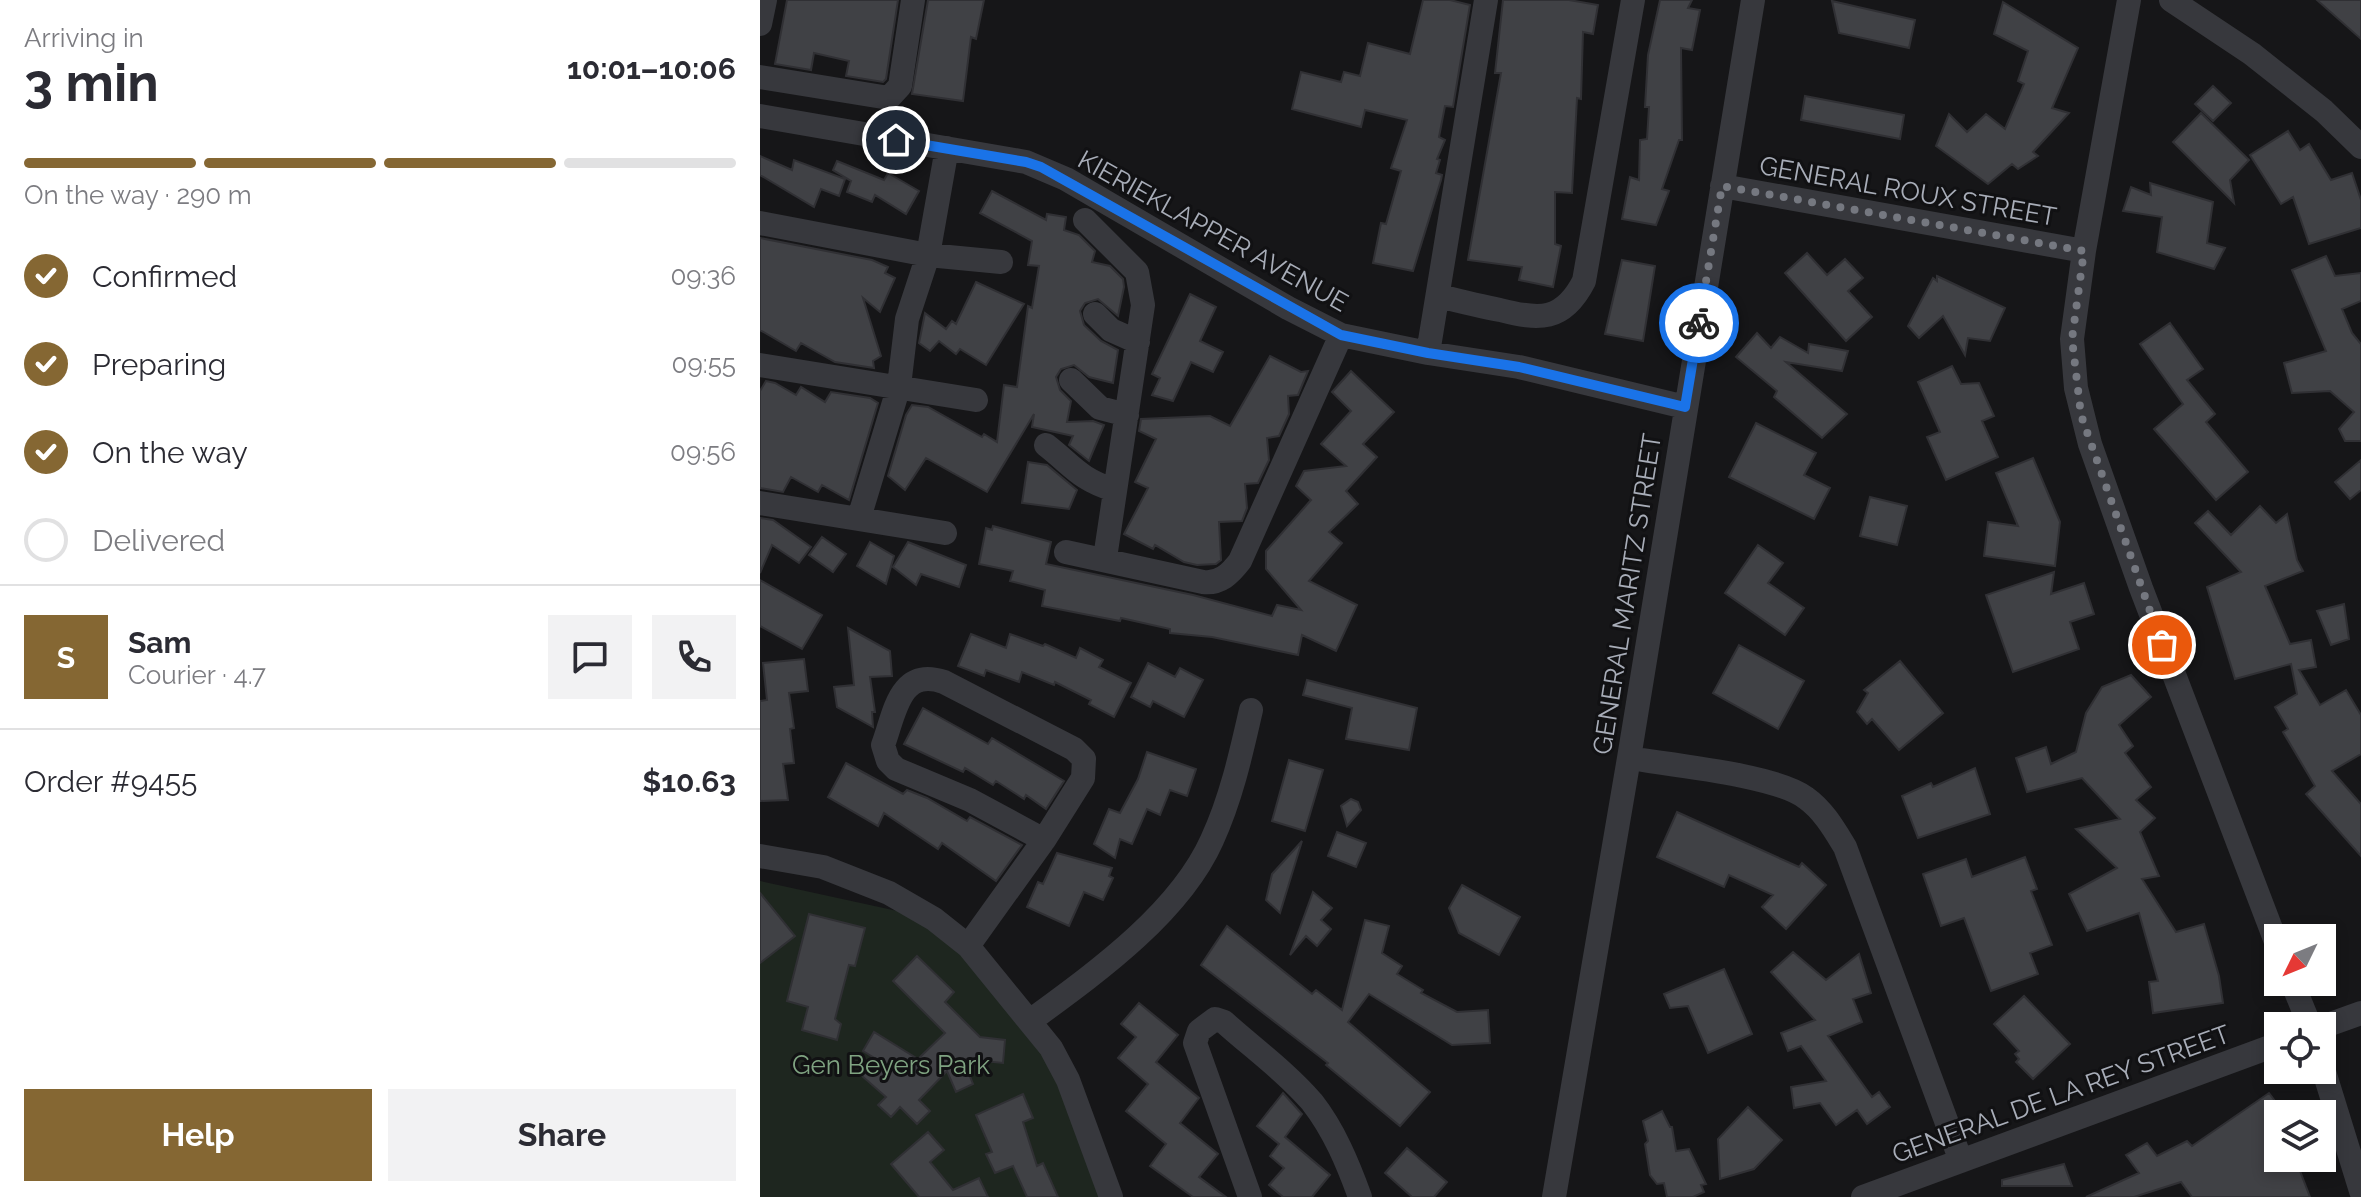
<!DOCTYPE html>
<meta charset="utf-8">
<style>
body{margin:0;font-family:Raleway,sans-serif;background:#f2f2f3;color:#2b2b33;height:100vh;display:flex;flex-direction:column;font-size:30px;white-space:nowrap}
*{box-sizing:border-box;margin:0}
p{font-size:26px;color:#7c7c81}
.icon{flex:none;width:44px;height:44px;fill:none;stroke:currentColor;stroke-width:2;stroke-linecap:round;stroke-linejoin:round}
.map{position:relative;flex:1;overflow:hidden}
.side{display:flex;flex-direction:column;background:#fff;width:760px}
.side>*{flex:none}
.needle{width:52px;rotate:227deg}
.fabs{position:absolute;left:1504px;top:924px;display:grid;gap:16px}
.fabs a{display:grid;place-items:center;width:72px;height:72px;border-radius:0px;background:#fff;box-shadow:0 4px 12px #0003;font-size:40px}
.pin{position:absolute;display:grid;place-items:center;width:68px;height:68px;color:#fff;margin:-34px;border:4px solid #fff;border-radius:50%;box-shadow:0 2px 8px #0007}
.courier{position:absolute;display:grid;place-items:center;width:80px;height:80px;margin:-40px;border:6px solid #1a73e8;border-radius:50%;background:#fff;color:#222;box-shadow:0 2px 10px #0007}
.headline em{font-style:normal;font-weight:700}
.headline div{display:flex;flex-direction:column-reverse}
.headline{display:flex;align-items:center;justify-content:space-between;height:136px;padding:0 24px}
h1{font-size:52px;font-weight:700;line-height:60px}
.bar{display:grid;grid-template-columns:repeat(4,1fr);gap:12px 8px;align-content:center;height:96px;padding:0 24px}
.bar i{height:10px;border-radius:6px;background:#e1e1e2}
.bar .selected{background:#856733}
.bar p{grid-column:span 4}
.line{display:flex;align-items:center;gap:20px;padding:0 24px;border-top:2px solid #e1e1e2}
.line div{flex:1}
.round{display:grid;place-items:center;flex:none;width:84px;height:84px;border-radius:0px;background:#f2f2f3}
ol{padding:0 24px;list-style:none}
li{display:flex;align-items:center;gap:24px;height:88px}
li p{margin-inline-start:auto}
li .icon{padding:8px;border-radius:50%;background:#856733;color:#fff;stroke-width:4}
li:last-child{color:#7c7c81}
li i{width:44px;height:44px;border:4px solid #e1e1e2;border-radius:50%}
.action{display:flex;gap:16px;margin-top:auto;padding:16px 24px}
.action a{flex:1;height:92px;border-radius:0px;background:#856733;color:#fff;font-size:32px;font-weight:700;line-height:92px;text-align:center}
.action a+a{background:#f2f2f3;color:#2b2b33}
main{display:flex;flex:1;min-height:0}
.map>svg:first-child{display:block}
</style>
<main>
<section class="side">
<div class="headline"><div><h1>3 min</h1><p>Arriving in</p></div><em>10:01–10:06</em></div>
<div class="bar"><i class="selected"></i><i class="selected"></i><i class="selected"></i><i></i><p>On the way · 290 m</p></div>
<ol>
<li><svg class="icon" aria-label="check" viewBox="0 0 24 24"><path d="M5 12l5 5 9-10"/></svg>Confirmed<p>09:36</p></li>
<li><svg class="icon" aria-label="check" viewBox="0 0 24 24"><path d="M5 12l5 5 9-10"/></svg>Preparing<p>09:55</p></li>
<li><svg class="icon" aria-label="check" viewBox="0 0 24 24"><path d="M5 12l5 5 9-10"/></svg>On the way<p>09:56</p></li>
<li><i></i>Delivered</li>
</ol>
<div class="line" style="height:144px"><b class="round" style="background:#856733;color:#fff">S</b><div><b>Sam</b><p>Courier · 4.7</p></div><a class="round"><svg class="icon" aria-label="chat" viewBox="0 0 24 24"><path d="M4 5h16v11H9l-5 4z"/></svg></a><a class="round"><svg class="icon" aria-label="phone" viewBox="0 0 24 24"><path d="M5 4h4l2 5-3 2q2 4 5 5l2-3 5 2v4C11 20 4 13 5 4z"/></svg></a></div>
<div class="line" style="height:104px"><div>Order #9455</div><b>$10.63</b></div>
<div class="action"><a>Help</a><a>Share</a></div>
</section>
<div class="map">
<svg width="1601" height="1197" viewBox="0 0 1601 1197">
<rect width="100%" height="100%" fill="#161618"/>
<path fill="#1e261f" d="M0,881L174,919L291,1048L346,1197H0Z"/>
<path fill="#404145" stroke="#303034" stroke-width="2" d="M27,0H138L126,79L123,82L86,76L89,61L54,53L51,70L15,64Z
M168,0H224L216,39L211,37L203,101L152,94Z
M663,0H690L710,5L693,107L685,106L679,137L685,140L677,159L680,160L676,173L682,175L681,180L653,271L613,263L621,223L626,224L641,171L631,168L647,120L605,110L601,127L532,109L541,72L581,82L584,72L600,76L608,43L650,54Z
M743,0H809L838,5L833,34L823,32L821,99L817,98L812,193L795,192V244L801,246L793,287L759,280L762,267L708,260L741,73H735Z
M900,0H932L928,8L940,10L932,50L921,48L922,140H919L902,189L909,191L896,225L862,219L870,177L879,180L880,140L887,139L889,107H885L888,55Z
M1557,0H1601V39Z
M1072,1L1155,20L1149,48L1079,33Z
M1243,2L1318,48L1292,108L1309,113L1273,152L1278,156L1258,169L1252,164L1228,184L1176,146L1189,114L1207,132L1226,114L1245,129L1264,84L1258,81L1268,51L1234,34Z
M1453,86L1471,103L1453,121L1435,104Z
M1045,96L1144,115L1140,139L1041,120Z
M1441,113L1489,160L1470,180L1474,203L1413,142Z
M1528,131L1540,150L1549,144L1571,180L1592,173L1601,200V228L1549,244L1533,197L1521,204L1490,155Z
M0,156L32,170L34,160L85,179L79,196L61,189L54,207L0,175Z
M77,161L124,180L128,173L159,191L146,214L115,195L112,202L87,192L91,181L73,170Z
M1390,183L1453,202L1447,243L1465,248L1454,269L1397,252L1402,217L1363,211L1371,187L1391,195Z
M232,191L286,220L287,214L306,217L304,230L319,235L335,251L332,262L350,266L363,279L364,287L358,316L338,299L325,303L320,311L324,325L341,341L358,350L353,383L329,377L314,365L301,369L296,377L300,390L311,401L307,422L333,421L344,425L329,461L309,445L313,436L272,427L274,414L227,492L166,458L145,490L128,476L146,415L152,405L168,407L222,437L224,434L237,442L244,385L257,387L268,306L272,308L279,266L268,265L272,241L220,213Z
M0,238L112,260L128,267L125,273L135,278L120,312L103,298L121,356L113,361L114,368L75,362L41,343L36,351L0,330Z
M1047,253L1067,275L1085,259L1103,278L1088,291L1112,317L1086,341L1025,273Z
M1566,256L1575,276L1601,273V301L1582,309L1592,333L1601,344V441H1585L1579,429L1594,412L1570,391L1532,393L1524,363L1566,351L1532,270Z
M862,260L895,266L883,341L845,334Z
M1177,276L1245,308L1230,341L1208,338L1205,355L1183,316L1159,338L1148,326L1173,278L1177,281Z
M216,282L264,304L226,365L200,349L196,354L179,341L170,351L159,343L165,313L186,329L192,321L196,324Z
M430,294L456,307L440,341L463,352L453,372L431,362L413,401L392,395L400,378L392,374Z
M1410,323L1443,369L1427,380L1455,414L1446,422L1488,472L1456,500L1394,429L1423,404L1380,344Z
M997,333L1011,348L1020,337L1048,353L1049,344L1088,351L1082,371L1026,362L1087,414L1062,438L1014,397L1017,391L976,357Z
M510,356L541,372L548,371L538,395L528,396L529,414L519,436L507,438L509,460L498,483L485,484L487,508L482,521L459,522L461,560L456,564L437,565L424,562L395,545L393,549L364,534L388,488L375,482L396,439L379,431L381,419L450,416L470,426Z
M1192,366L1201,384L1219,383L1234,416L1222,421L1238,457L1186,480L1167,437L1180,432L1158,382Z
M591,371L634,412L603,444L617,457L586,491L598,504L569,532L582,543L549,581L597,605L576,651L542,635L538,655L452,637L410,633V629L361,618L360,621L282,606L285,590L250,581L253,571L219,564L226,528L232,530L233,526L291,542L286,564L433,595L512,616L517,605L541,610L506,569V551L551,500L536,486L544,471L586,466L561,444L591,411L572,392Z
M6,381L15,383L36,395L41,387L65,402L71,392L110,398L118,403L89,500L62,485L58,492L31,477L23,492L0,488V391Z
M996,423L1056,453L1044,475L1070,488L1054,519L969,477Z
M1273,458L1300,522L1295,566L1224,556L1228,522L1258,526L1236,473Z
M1601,460V490L1590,499L1575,482Z
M268,462L287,465L317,490L309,509L262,503Z
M1110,497L1147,506L1137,545L1100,536Z
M1500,506L1516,523L1527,514L1537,560L1543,571L1505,586L1530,644L1551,640L1556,667L1539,670L1560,705L1586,690L1601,715V754L1572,771L1601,804V856L1546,794L1555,786L1523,732L1528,729L1515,707L1537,694L1531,664L1475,679L1447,587L1481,572L1435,523L1448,511L1471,535Z
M0,518L13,520L51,547L39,563L12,545L0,573Z
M62,537L86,554L73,572L49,555Z
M110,542L134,556L126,584L97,566Z
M148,542L206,565L199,587L161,574L156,585L133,567Z
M998,545L1023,563L1008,583L1044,608L1025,635L965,593Z
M1294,572L1291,594L1324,583L1334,614L1310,622L1319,649L1253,672L1226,595Z
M0,580L62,615L42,649L0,626Z
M1584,604L1589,639L1571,645L1557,611Z
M88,628L130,651L132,676L110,677L115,712H112L113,727L77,707L74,687L94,685Z
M211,634L246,648L250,634L283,646L285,644L316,658L320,648L343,660L339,667L371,683L354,717L329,704L331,700L295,682L294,685L262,672L259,682L226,670L224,676L198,666Z
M979,645L1044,681L1018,729L953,693Z
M44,659L48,691L29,693L34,728L30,729L34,763L23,764L28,800L0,801V701L7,700L3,663Z
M1140,661L1183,713L1139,750L1112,719L1107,724L1097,712L1108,693L1104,690Z
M388,663L415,677L420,668L443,680L424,717L393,701L390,707L371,697Z
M1371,675L1391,697L1359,725L1373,746L1365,753L1391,787L1376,800L1395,818L1380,832L1399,876L1382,879L1416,932L1444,924L1459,976L1463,1003L1393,1013L1389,982L1398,981L1379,913L1327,931L1309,894L1357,868L1316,829L1360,819L1322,778L1267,792L1256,758L1286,747L1291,764L1316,752L1326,713L1342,687Z
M547,680L657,708L649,750L586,739L592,708L543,695Z
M163,708L228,744L232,738L304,781L286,809L266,795L264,799L236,781L233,785L205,768L203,772L144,744Z
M387,752L436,769L427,796L410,790L400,815L387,809L372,844L360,839L355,858L334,844L349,809L360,813L378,779Z
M529,760L563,770L545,831L512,821Z
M86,763L143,794L147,790L167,798L207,821L210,817L262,845L236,881L182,843L178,849L124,813L118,826L68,797Z
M1215,768L1230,814L1158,838L1142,796L1171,783L1173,787Z
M591,799L598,802L601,810L587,826L581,806Z
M917,812L1039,867L1042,863L1066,885L1026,929L1002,907L1013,895L969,875L964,887L897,857Z
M577,832L606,843L596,867L568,856Z
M542,841L520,913L506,900L512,874Z
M297,853L352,868L349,876L353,878L343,900L324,892L309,926L267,907L278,882L283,884Z
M1265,857L1277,889L1271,891L1292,945L1270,953L1278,974L1231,991L1204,918L1181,926L1163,874L1206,859L1212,877Z
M702,885L760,917L739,955L699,933L689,908Z
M553,892L572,908L561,920L571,929L557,946L546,936L530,955Z
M0,893L35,936L0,963Z
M49,914L105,928L95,966L89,965L75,1019L81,1024L77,1040L42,1030L48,1007L27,1001Z
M605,920L629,926L622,953L642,966L637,974L663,990L661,993L697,1012L728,1010L730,1043L692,1045L609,994L588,1022L670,1092L640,1126L566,1065L568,1063L441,965L467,926L552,994L556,990L582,1010Z
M1033,952L1066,980L1099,954L1111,993L1093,999L1102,1022L1068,1036L1112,1097L1119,1092L1130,1107L1107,1124L1097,1110L1076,1125L1060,1103L1034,1108L1031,1087L1066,1081L1041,1046L1028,1051L1021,1033L1055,1020L1011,972Z
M157,956L194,992L185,1002L220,1037L245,1040L243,1063L203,1059L213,1084L196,1092L187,1071L159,1100L170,1111L157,1124L140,1107L131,1117L118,1105L126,1097L102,1076L116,1059L103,1051L114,1032L158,1059L185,1033L133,981Z
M964,969L992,1034L948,1053L928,1006L910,1008L904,994Z
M1264,996L1310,1044L1273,1079L1256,1062L1259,1059L1255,1054L1259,1051L1234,1024Z
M379,1003L418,1035L396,1062L439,1098L420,1123L458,1154L439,1177L466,1197H433L390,1166L406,1144L366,1111L388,1084L358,1058L376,1037L361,1024Z
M523,1093L542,1114L525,1137L570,1175L552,1197H523L509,1185L524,1168L510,1156L519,1144L497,1126Z
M1509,1093L1518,1105V1158H1535L1550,1197H1432L1421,1182L1374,1197H1326L1379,1173L1366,1155L1387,1143L1397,1156L1427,1141L1432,1146Z
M263,1094L273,1118L263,1122L277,1166L283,1163L298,1197H267L253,1166L235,1173L226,1154L232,1152L216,1115Z
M988,1107L1022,1140L994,1169L960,1179L958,1139Z
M902,1111L910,1127H912L916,1151L929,1149L946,1184L941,1185L944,1192L933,1197H907L904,1183L897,1184L890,1175L885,1144L888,1141L883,1121Z
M168,1132L184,1150L170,1162L193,1190L219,1178L228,1197H159L131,1164Z
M647,1148L687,1182L674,1197H652L625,1173Z
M1304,1164L1312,1186H1242V1180Z"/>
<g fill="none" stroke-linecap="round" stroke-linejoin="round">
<path stroke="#37383d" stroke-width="24" d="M1369,0L1324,251L1312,339L1316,388L1330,444L1381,588L1518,947
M1411,0L1492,54L1564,111L1601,147
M0,24L5,0
M0,77L129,98L140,86L153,0
M0,116L266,162L306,179L528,308L581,335L668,353L759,367L925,407
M962,186L1324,251
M325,220L377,272L383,305L345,558
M0,223L168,255L241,262
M679,296C699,301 719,306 740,310C779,320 803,322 824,281L873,0
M335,314L351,330L378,342
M668,353L726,0
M0,365L216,400
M311,380L340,408L367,415
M286,445C313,466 319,479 354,490
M0,503L185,533
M99,518L139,386L147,319L168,255L187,148
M306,552L443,582C460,584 470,574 480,561L581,335
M869,758C911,765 1016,775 1046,798C1063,810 1074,829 1085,847L1201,1161
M0,856L63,867L129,893L174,919L208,946L291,1048L308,1080L351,1197
M208,946L284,840L323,778L324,759L314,749L184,682C139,667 135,713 123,745L128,761L136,769L210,800L284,840
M1532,982L1550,1026
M270,1021C334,974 419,914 452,840C471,799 481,754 491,710
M1562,1027L1601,1013
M1562,1065L1601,1191
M490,1197L435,1043L439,1031L455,1019L464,1022C493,1048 526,1072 552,1102C574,1130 588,1164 600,1197
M794,1197L869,758L993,0
M1103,1197L1518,1044"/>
</g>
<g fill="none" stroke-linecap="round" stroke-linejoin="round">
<path stroke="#757880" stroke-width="8" stroke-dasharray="0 14.4" d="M939,323L962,186L1324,251L1312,339L1321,415L1402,645"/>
<path stroke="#1a73e8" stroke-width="10" d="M136,140L266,162L281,167L581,335L668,353L759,367L925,407L939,323"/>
</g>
<g text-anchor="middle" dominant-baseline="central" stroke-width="6" stroke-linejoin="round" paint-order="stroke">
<g font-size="26" fill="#a8adb8" stroke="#111113">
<text transform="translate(1148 191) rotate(10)">GENERAL ROUX STREET</text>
<text transform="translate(453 231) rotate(29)">KIERIEKLAPPER AVENUE</text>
<text transform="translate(867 594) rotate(-81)">GENERAL MARITZ STREET</text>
<text transform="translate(1301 1094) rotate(-20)">GENERAL DE LA REY STREET</text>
</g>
<g font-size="26" fill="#7fa381" stroke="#111113">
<text x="131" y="1065">Gen Beyers Park</text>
</g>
</g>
</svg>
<div class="fabs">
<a><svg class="needle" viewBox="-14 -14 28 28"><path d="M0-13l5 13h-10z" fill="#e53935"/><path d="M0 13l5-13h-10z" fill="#7c7c81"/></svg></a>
<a><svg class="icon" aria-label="locate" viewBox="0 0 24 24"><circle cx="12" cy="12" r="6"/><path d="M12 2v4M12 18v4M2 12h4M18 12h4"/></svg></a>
<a><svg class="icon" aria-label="layers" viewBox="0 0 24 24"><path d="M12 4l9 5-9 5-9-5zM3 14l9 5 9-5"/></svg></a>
</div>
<div class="pin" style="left:1402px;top:645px;background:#ea580c"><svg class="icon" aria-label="bag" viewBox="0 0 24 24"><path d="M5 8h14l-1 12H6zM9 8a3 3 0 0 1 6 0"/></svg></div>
<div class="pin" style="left:136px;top:140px;background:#1f2937"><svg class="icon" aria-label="home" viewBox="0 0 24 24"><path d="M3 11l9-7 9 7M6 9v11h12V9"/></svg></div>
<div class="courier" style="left:939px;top:323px"><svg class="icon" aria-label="bike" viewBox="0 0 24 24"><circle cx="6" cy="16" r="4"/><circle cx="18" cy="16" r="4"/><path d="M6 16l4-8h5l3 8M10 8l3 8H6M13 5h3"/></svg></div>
</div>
</main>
